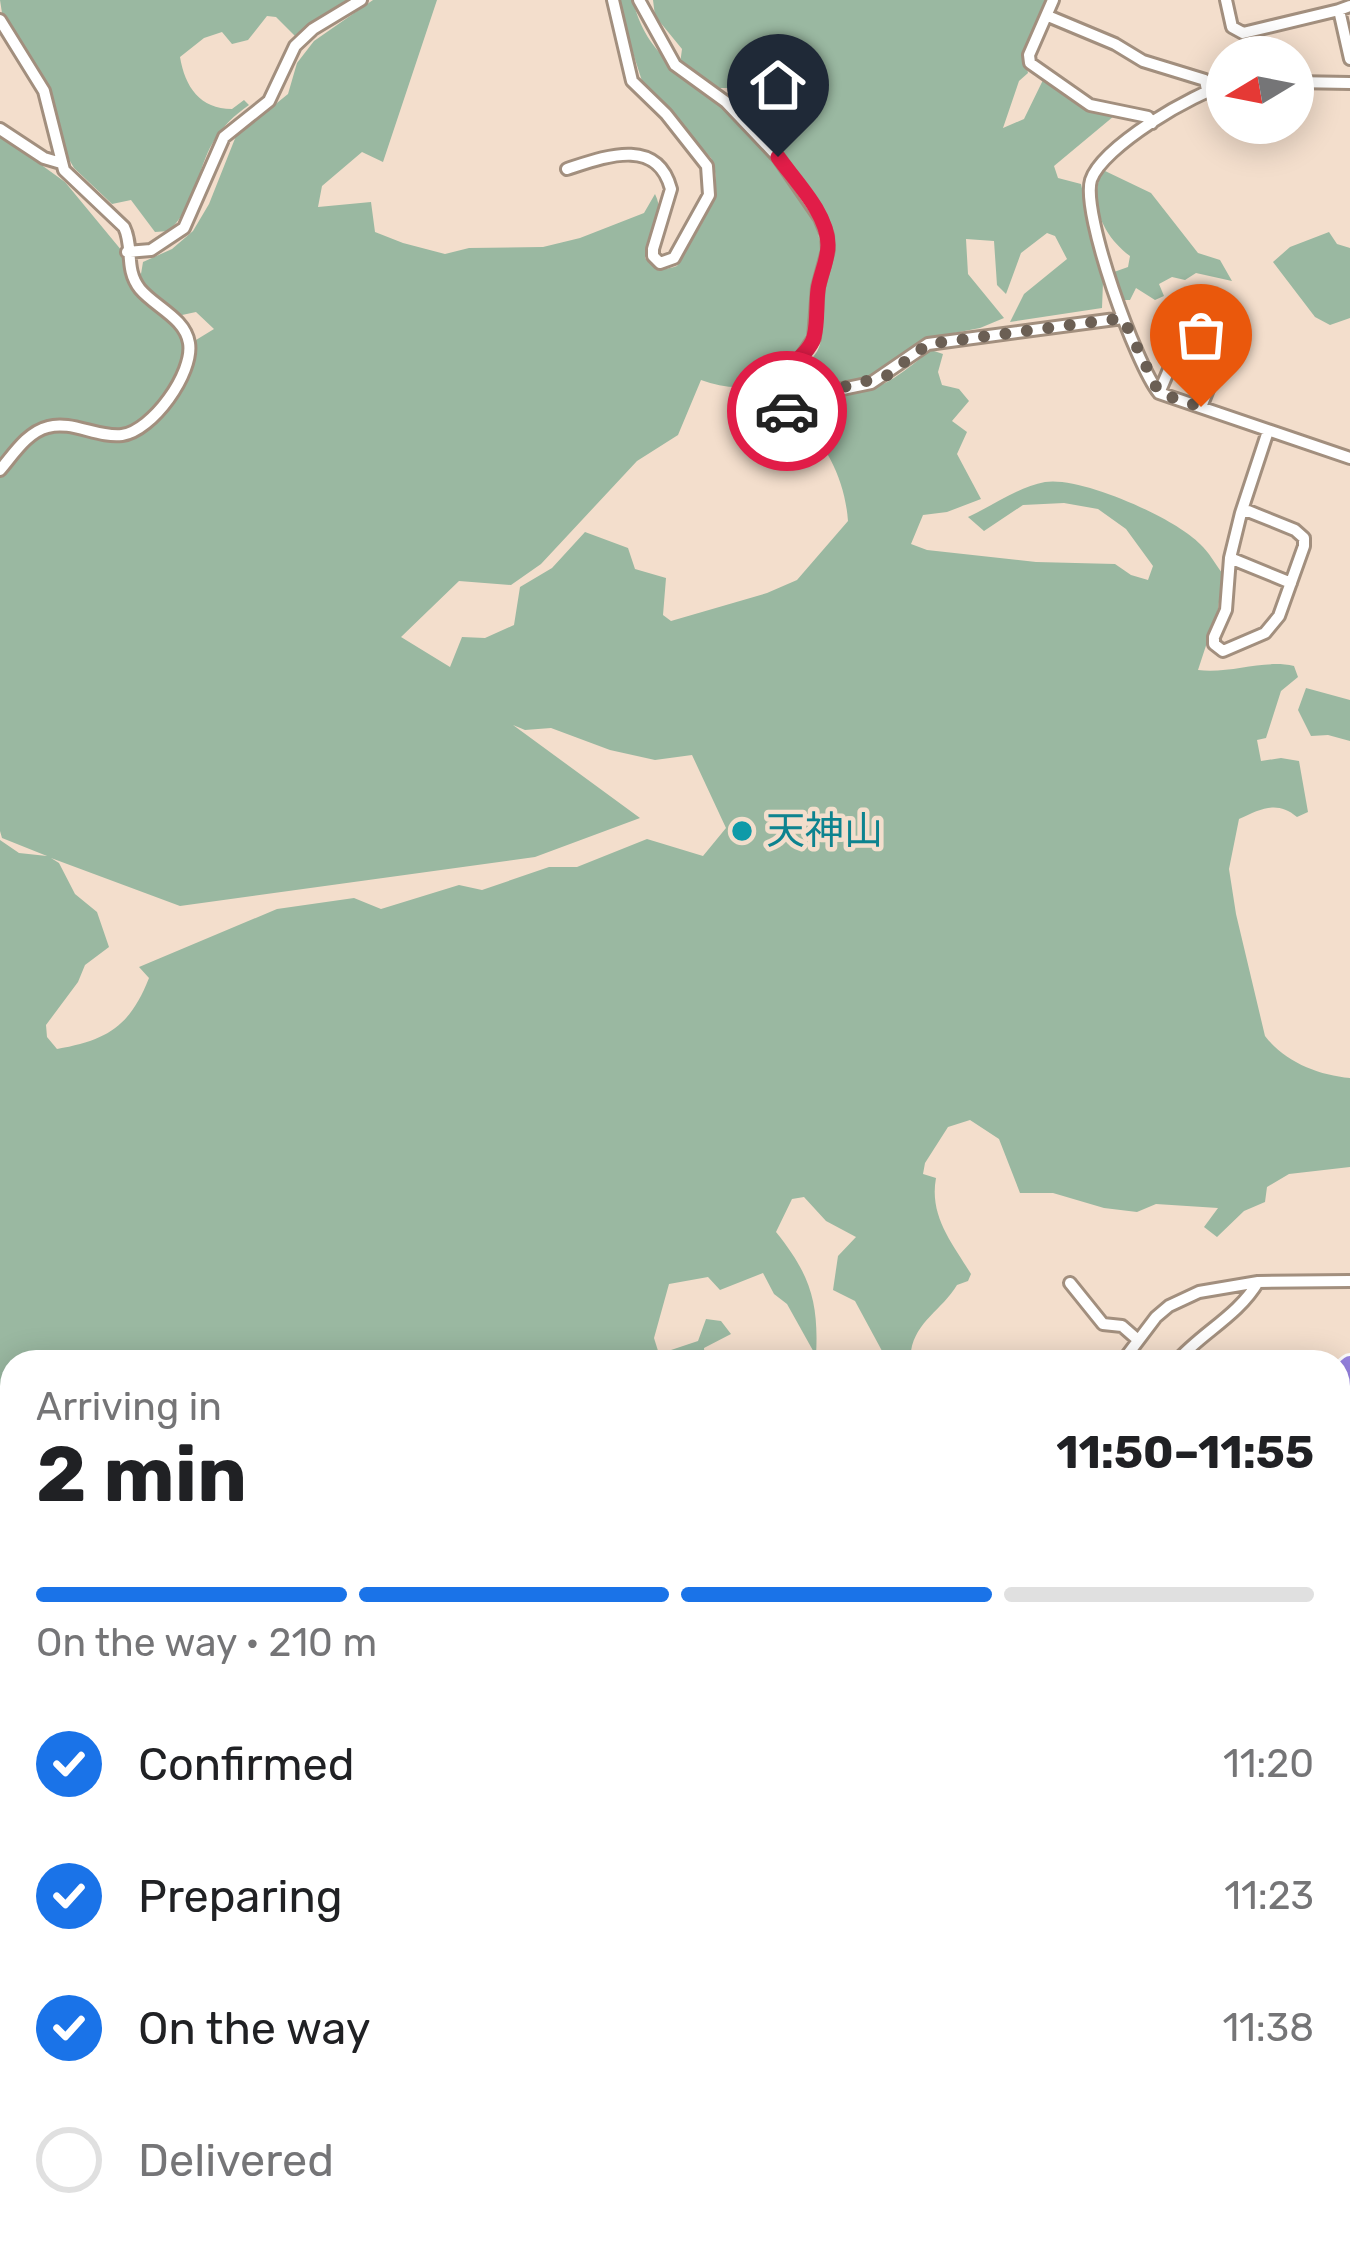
<!DOCTYPE html>
<meta charset="utf-8">
<style>
body{margin:0;font-family:Rubik,"Noto Sans JP",sans-serif;background:#f6f6f6;color:#202124;height:100vh;display:flex;flex-direction:column;font-size:45px;white-space:nowrap}
*{box-sizing:border-box;margin:0}
p{font-size:39px;color:#757577}
.icon{flex:none;width:66px;height:66px;fill:none;stroke:currentColor;stroke-width:2;stroke-linecap:round;stroke-linejoin:round}
.map{position:relative;flex:1;overflow:hidden}
.details{position:absolute;left:0px;top:1350px;width:1350px;height:900px;display:flex;flex-direction:column;background:#fff;border-radius:36px 36px 0 0;box-shadow:0 6px 30px #0003}
.details>*{flex:none}
.needle{width:78px;rotate:260deg}
.fabs{position:absolute;left:1206px;top:36px;display:grid;gap:24px}
.fabs a{display:grid;place-items:center;width:108px;height:108px;border-radius:50%;background:#fff;box-shadow:0 6px 30px #0003;font-size:60px}
.pin{position:absolute;display:grid;place-items:center;width:102px;height:102px;color:#fff;margin:-123px -51px;border-radius:50% 50% 50% 0;rotate:-45deg;box-shadow:0 0 12px #0007}
.pin .icon{rotate:45deg}
.courier{position:absolute;display:grid;place-items:center;width:120px;height:120px;margin:-60px;border:9px solid #e11d48;border-radius:50%;background:#fff;color:#222;box-shadow:0 3px 15px #0007}
.summary em{font-style:normal;font-weight:700}
.summary div{display:flex;flex-direction:column-reverse}
.summary{display:flex;align-items:center;justify-content:space-between;height:204px;padding:0 36px}
h1{font-size:78px;font-weight:700;line-height:90px}
.bar{display:grid;grid-template-columns:repeat(4,1fr);gap:18px 12px;align-content:center;height:144px;padding:0 36px}
.bar i{height:15px;border-radius:9px;background:#e0e0e0}
.bar .on{background:#1a73e8}
.bar p{grid-column:span 4}
ol{padding:0 36px;list-style:none}
li{display:flex;align-items:center;gap:36px;height:132px}
li p{margin-inline-start:auto}
li .icon{padding:12px;border-radius:50%;background:#1a73e8;color:#fff;stroke-width:4}
li:last-child{color:#757577}
li i{width:66px;height:66px;border:6px solid #e0e0e0;border-radius:50%}
.map>svg:first-child{display:block}
</style>
<div class="map">
<svg width="1350" height="2250" viewBox="0 0 1350 2250">
<rect width="100%" height="100%" fill="#f3decc"/>
<path fill="#9ab8a1" fill-rule="evenodd" d="M0,0H346L295,36L276,17L267,16L248,40L232,44L222,32L204,38L180,57C185,87 200,109 232,109L244,100L249,105C188,147 211,189 169,231L155,232L131,200L112,204L74,168L66,154L49,88L2,13Z
M373,0H437L383,162L362,152L322,186L318,207L371,202L375,232L403,243L445,254L469,248L543,247L580,238L644,213L655,194C666,217 654,237 645,258C656,270 662,271 677,266C694,234 728,195 711,158L642,81L616,0H633C646,58 687,73 726,108C754,133 775,161 796,192C808,210 820,228 821,250C821,265 813,280 812,295C809,332 813,351 779,374C756,391 728,390 701,380L678,435L637,461L541,564L511,585L459,581L401,637L450,667L462,637L485,638L514,625L520,587L552,568L585,532L628,548L635,569L666,578L663,615L671,621L767,593L797,580L848,521C845,480 827,445 798,416C814,388 849,396 875,387C895,381 915,362 931,350L943,354L938,372L942,385L959,389L969,401L952,421L967,432L957,454L981,499L947,512L923,515L911,544L927,550L1036,562L1115,564L1131,575L1148,580L1153,566L1126,529L1098,509L1064,503L1023,505L984,531L968,517C992,506 1018,487 1045,482C1081,476 1175,518 1200,544C1209,552 1215,564 1223,574L1218,609L1198,670C1231,674 1263,659 1294,666L1298,677L1281,691L1266,738L1257,740L1261,761L1281,758L1299,761L1308,812L1297,817C1277,800 1261,809 1239,819L1229,869L1236,914L1265,1036C1285,1062 1318,1075 1350,1078V1167L1289,1174L1267,1187L1265,1202L1244,1211L1217,1237L1204,1227L1218,1208L1156,1204L1137,1212L1104,1208L1053,1193H1020L999,1139L970,1120L948,1127L925,1163L923,1174L936,1178C929,1216 952,1243 971,1274L968,1281L957,1285C942,1310 916,1321 911,1351L918,1362H888L855,1301L833,1290L838,1256L856,1237L826,1221L804,1197L792,1199L776,1232C810,1274 819,1302 816,1356L787,1304L774,1294L763,1273L720,1290L708,1277L669,1284L654,1338L659,1354L698,1341L706,1319L721,1321L731,1334L704,1348L705,1362H12V1760H0V840L19,853L47,856L2,838L0,831V135L65,182L141,274L143,262L172,249L193,231L209,204L236,136L288,94L297,63L314,41ZM166,304L182,315L196,312L214,329L196,340L195,353ZM513,725L525,730L551,728L610,750L655,760L692,755L726,828L703,856L647,839L577,867H549L482,890L459,885L381,909L354,898L277,909L139,967L149,978C130,1026 108,1040 57,1049L47,1037L46,1025L78,982L85,965L109,947L97,912L75,894L59,863L51,858L180,906L535,857L640,818Z
M653,0H1046L1024,55L1028,73L1019,81L1003,128L1024,119L1043,80L1084,107L1114,116L1054,166L1058,178L1081,184L1103,282L1102,308L1010,322L1024,294L1067,259L1055,236L1047,233L1021,253L1006,294L997,285L994,241L966,239L968,274L1004,318L980,328L928,338L878,377L823,386L793,397L777,386C826,351 822,354 823,296C823,277 834,261 832,242C828,211 790,163 770,140C756,123 737,110 733,88H720L680,64L682,49L655,16Z
M1103,170L1151,193L1198,253L1220,260L1232,281L1196,273L1185,280L1172,277L1159,284L1164,296L1155,300L1136,288L1130,300H1123L1114,272L1128,267L1130,256C1103,236 1087,202 1103,170Z
M1329,232L1337,244L1350,248V318L1330,325L1315,317L1273,262L1290,247Z
M1306,688L1350,700V741L1328,735L1311,736L1298,710Z
M12,1780V1914L0,1885V1784Z"/>
<path fill="#638d97" d="M1346,1399L1350,1404V1910L1338,1914V1407Z
M0,2068L12,2071L11,2138L0,2135Z"/>
<g fill="none" stroke-linecap="round" stroke-linejoin="round">
<path stroke="#638d97" stroke-width="3" d="M0,2025L12,2057"/>
<g stroke="#a28f7e" stroke-width="16">
<path id="street" d="M639,0L675,65L726,102L778,157L820,218L827,235L828,250L818,287L814,338L796,365L765,389L764,405L772,415L784,413L804,397L871,383L928,344L1123,318
M1053,0L1029,55L1030,63L1090,105L1148,117L1152,123
M1226,0L1232,27L1243,33L1339,10
M1350,6L1339,10L1350,59
M1048,16L1115,44L1143,61L1205,80L1207,90
M0,20L44,91L64,170L124,227C134,247 124,269 140,289C155,307 185,318 189,343C194,373 152,431 122,435C98,438 71,420 48,427C27,432 13,455 0,470
M1293,82L1350,83
M1227,85C1194,92 1102,147 1091,180C1081,213 1136,365 1159,393L1350,458
M0,129L44,158L61,163
M567,169C604,157 657,136 671,189L653,249V256L660,263L674,258L709,195L707,166L666,114L632,81L613,0
M127,252L151,250L184,228L224,137L269,101L295,46L313,29L361,0
M1159,393L1188,325L1228,339L1201,407
M1241,513L1248,511L1295,530L1304,538V546L1279,616L1265,633L1223,651L1214,644V637L1226,610L1230,558L1241,513L1268,431
M1230,558L1291,583
M1070,1283L1103,1324L1122,1326L1138,1340
M1122,1362L1156,1317L1169,1306L1199,1292L1258,1282L1350,1281
M1176,1362C1201,1333 1238,1316 1258,1282
M1338,1939L1350,1934
M1338,2222L1350,2240
M1117,2250L1149,2239"/>
</g>
<g stroke="#a28f7e" stroke-width="20">
<path id="secondary" d="M0,2213L12,2215
M39,2238L47,2250
M1146,2238L1150,2250
M554,2250L570,2238"/>
</g>
<g stroke="#fff" stroke-width="24">
<path id="highway" d="M1338,1375L1350,1365
M1338,1393L1350,1381
M854,2250L856,2238
M867,2250L868,2238"/>
</g>
<use href="#street" stroke="#fff" stroke-width="10"/>
<use href="#secondary" stroke="#fff" stroke-width="14"/>
<use href="#highway" stroke="#9783e2" stroke-width="18"/>
</g>
<g fill="none" stroke-linecap="round" stroke-linejoin="round">
<path stroke="#6b5f54" stroke-width="12" stroke-dasharray="0 21.6" d="M787,411L804,397L886,376L928,344L1123,318L1159,393L1201,407"/>
<path stroke="#e11d48" stroke-width="15" d="M778,157C796,182 828,214 828,245C828,261 820,275 818,290C816,305 818,322 814,337C807,365 743,386 772,415L787,411"/>
</g>
<circle fill="#0f9aa8" stroke="#f3decc" stroke-width="4.5" cx="742" cy="831" r="12"/>
<g text-anchor="middle" dominant-baseline="central" stroke-width="9" stroke-linejoin="round" paint-order="stroke">
<g font-size="39" fill="#0d838f" stroke="#f3decc" text-anchor="start">
<text x="766" y="831">天神山</text>
</g>
</g>
</svg>
<div class="fabs">
<a><svg class="needle" viewBox="-14 -14 28 28"><path d="M0-13l5 13h-10z" fill="#e53935"/><path d="M0 13l5-13h-10z" fill="#757577"/></svg></a>
</div>
<div class="pin" style="left:1201px;top:407px;background:#ea580c"><svg class="icon" aria-label="bag" viewBox="0 0 24 24"><path d="M5 8h14l-1 12H6zM9 8a3 3 0 0 1 6 0"/></svg></div>
<div class="pin" style="left:778px;top:157px;background:#1f2937"><svg class="icon" aria-label="home" viewBox="0 0 24 24"><path d="M3 11l9-7 9 7M6 9v11h12V9"/></svg></div>
<div class="courier" style="left:787px;top:411px"><svg class="icon" aria-label="car" viewBox="0 0 24 24"><path d="M5 17H2v-5l4-1 3-4h7l3 4 3 1v5h-3M9 17h6M6 11h13"/><circle cx="7" cy="17" r="2"/><circle cx="17" cy="17" r="2"/></svg></div>
<section class="details">
<div class="summary"><div><h1>2 min</h1><p>Arriving in</p></div><em>11:50–11:55</em></div>
<div class="bar"><i class="on"></i><i class="on"></i><i class="on"></i><i></i><p>On the way · 210 m</p></div>
<ol>
<li><svg class="icon" aria-label="check" viewBox="0 0 24 24"><path d="M5 12l5 5 9-10"/></svg>Confirmed<p>11:20</p></li>
<li><svg class="icon" aria-label="check" viewBox="0 0 24 24"><path d="M5 12l5 5 9-10"/></svg>Preparing<p>11:23</p></li>
<li><svg class="icon" aria-label="check" viewBox="0 0 24 24"><path d="M5 12l5 5 9-10"/></svg>On the way<p>11:38</p></li>
<li><i></i>Delivered</li>
</ol>
</section>
</div>
